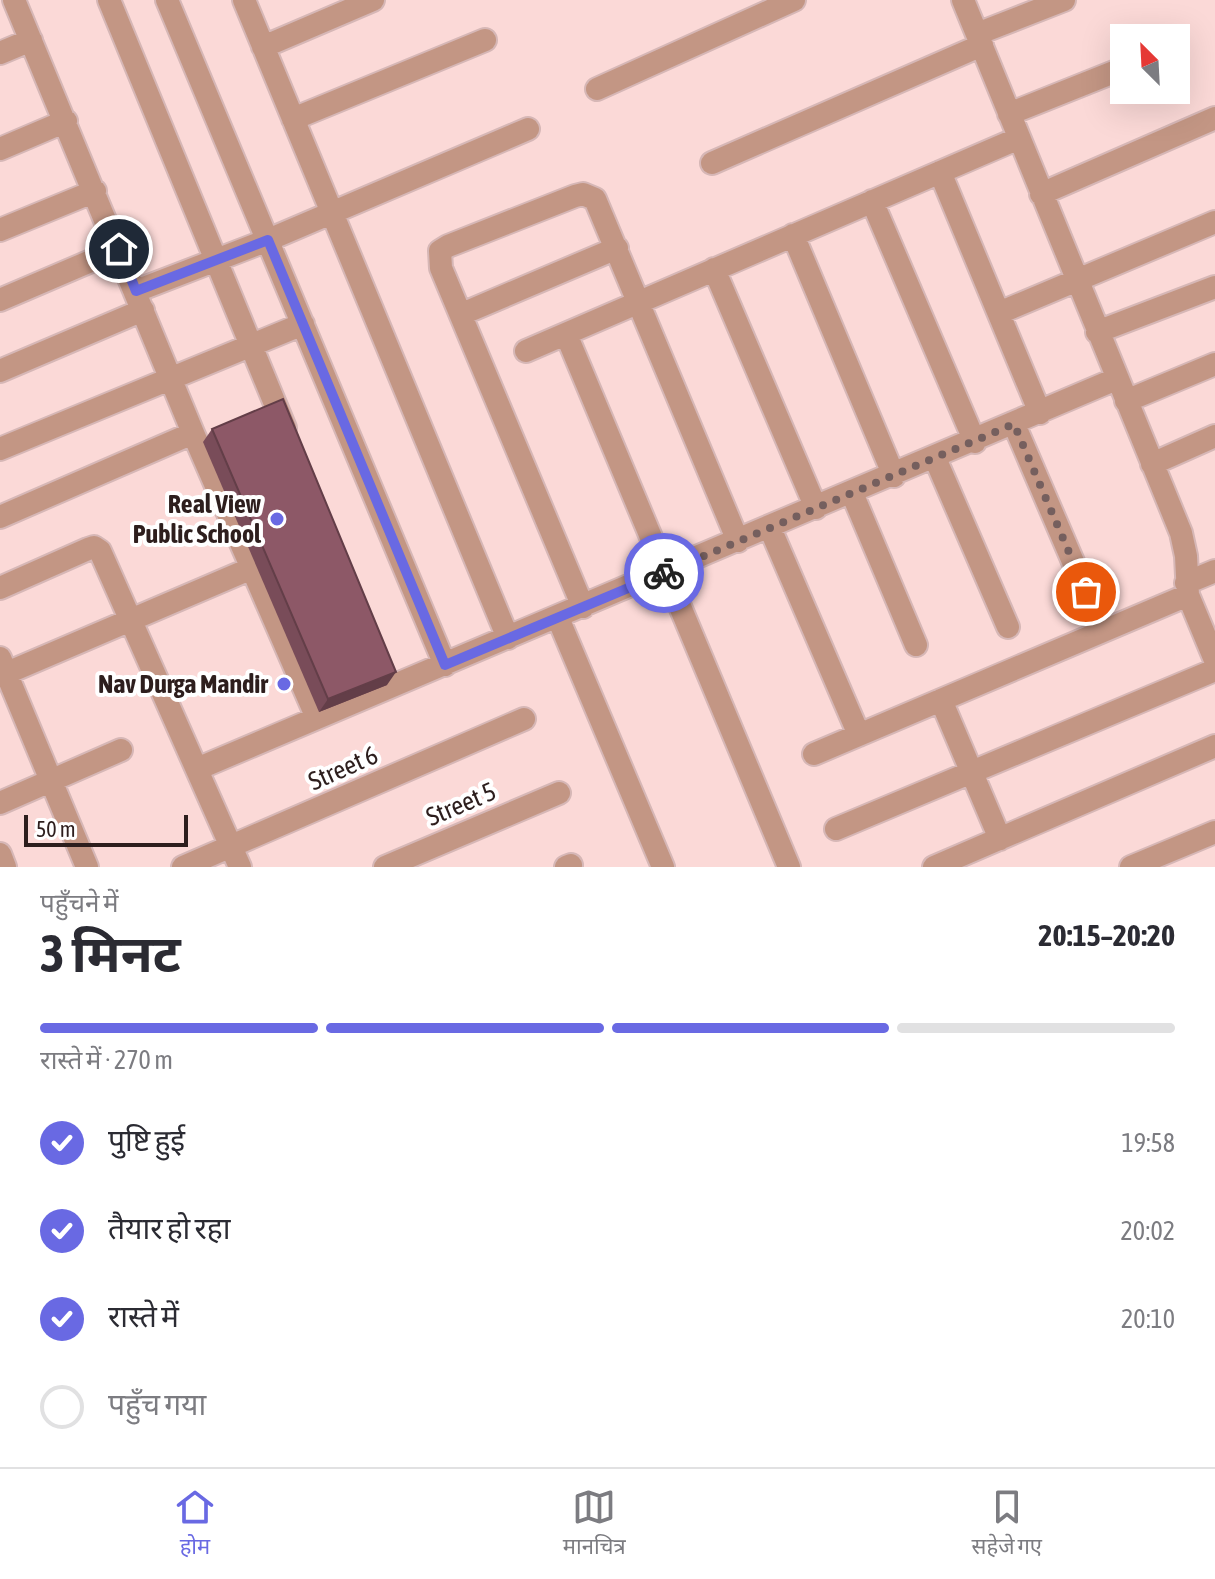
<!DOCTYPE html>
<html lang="hi">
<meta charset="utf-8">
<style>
body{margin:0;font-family:"Asap Condensed","Noto Sans Devanagari",sans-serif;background:#f7f7f7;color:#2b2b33;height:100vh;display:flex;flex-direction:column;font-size:30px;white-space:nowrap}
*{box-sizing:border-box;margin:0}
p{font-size:26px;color:#7c7c81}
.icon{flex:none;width:44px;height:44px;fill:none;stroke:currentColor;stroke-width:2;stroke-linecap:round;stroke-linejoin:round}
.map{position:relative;height:867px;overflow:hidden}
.panel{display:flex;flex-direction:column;background:#fff;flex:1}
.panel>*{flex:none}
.needle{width:52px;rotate:336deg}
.tools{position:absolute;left:1110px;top:24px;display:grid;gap:16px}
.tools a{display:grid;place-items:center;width:80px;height:80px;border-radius:0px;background:#fff;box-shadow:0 8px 32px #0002;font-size:40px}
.scale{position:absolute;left:24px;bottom:20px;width:164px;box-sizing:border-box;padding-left:8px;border:4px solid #2d1e1d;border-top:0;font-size:22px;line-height:28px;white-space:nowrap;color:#2d1e1d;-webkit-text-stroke:6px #fff;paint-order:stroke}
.pin{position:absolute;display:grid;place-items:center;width:68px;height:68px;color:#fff;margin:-34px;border:4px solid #fff;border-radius:50%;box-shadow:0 2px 8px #0007}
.courier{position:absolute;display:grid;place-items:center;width:80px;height:80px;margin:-40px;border:6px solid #6969e3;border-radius:50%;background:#fff;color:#222;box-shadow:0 2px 10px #0007}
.head em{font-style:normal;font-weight:700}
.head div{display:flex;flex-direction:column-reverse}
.head{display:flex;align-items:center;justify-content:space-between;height:136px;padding:0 40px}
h1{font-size:52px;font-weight:700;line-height:60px}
.bar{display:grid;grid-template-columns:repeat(4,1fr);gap:12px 8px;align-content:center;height:96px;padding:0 40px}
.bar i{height:10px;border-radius:6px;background:#e1e1e2}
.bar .selected{background:#6969e3}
.bar p{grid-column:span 4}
ol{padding:0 40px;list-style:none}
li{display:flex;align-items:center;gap:24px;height:88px}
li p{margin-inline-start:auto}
li .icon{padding:8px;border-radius:50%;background:#6969e3;color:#fff;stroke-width:4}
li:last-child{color:#7c7c81}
li i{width:44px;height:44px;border:4px solid #e1e1e2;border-radius:50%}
.dock{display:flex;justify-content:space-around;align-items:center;height:112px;border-top:2px solid #e1e1e2;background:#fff;font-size:22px;color:#7c7c81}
.dock a{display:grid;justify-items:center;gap:4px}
.dock .selected{color:#6969e3}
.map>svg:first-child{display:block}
</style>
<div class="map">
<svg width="1215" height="867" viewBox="0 0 1215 867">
<rect width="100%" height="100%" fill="#fbd9d7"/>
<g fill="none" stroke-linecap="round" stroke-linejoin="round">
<g stroke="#d6b7b6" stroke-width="26">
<path id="minor" d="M14,0L193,433L317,718
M109,0L285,428
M167,0L445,665
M244,0L508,638
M963,0L1181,533L1186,556L1188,595L1215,660
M977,34L1064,0
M263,47L373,0
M1176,47H1177
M0,53L31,40
M597,89L794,0
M1009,114L1124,68
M293,119L485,40
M0,149L66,121
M712,163L982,45
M940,172L1040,413
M1041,194L1215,118
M872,201L975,442
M0,230L95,191
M793,235L894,476
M714,269L816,508
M136,291L268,240L528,129
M0,300L119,249
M999,313L1215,222
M462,314L617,248
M1097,332L1215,287
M566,334L789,867
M526,351L1019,138
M0,371L143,310
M1126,401L1215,364
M1014,424L1086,592
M0,449L303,324
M935,458L1008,627
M1152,464L1215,436
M852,493L916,645
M0,517L193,433
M770,528L859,735
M1186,583L1215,571
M0,588L88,549L94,547L100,551L240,867
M583,607L441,268L440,251L448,246L575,196L583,194L595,199L738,541
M558,618L663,867
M0,658L87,867
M0,676L252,568
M941,700L1000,839
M814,754L1188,595
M197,769L1116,379
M0,803L121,750
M836,829L1215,670
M0,854L5,867
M183,867L524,719
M385,867L559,793
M566,867L571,865
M934,867L1215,746
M1131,867L1215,832"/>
</g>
<use href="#minor" stroke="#c39684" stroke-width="22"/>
</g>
<path fill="#794c59" d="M212,429L387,685L319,712L203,442Z"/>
<path fill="#633e48" d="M396,672L387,685L319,712L328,699Z"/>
<path fill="#8d5867" stroke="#633e48" stroke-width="2" d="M283,399L396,672L328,699L212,429Z"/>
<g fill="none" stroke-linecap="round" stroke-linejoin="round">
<path stroke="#755f5e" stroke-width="8" stroke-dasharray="0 14.4" d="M664,573L1014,424L1086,592"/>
<path stroke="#6969e3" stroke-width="10" d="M119,249L136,291L268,240L445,665L664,573"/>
</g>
<g fill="#6969e3" stroke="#fff" stroke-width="3">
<circle cx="277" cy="519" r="8"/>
<circle cx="284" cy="684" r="8"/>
</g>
<g text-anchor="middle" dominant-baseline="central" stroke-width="8" stroke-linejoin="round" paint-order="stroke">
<g font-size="26" font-weight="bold" fill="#2d1e1d" stroke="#fff" text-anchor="end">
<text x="261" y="504">Real View<tspan x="261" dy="30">Public School</tspan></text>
<text x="268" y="684">Nav Durga Mandir</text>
</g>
<g font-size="26" fill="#2d1e1d" stroke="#fff">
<text transform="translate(343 768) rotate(-24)">Street 6</text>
<text transform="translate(461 804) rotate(-23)">Street 5</text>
</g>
</g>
</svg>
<div class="tools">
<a><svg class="needle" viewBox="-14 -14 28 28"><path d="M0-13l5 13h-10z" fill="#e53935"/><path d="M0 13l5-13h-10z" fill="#7c7c81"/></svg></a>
</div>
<div class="scale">50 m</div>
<div class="pin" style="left:1086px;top:592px;background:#ea580c"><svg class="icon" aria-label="bag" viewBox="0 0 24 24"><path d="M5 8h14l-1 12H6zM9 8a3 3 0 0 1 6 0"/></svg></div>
<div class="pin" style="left:119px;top:249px;background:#1f2937"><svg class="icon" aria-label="home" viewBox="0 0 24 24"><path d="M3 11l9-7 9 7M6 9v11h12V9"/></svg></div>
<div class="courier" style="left:664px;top:573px"><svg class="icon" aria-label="bike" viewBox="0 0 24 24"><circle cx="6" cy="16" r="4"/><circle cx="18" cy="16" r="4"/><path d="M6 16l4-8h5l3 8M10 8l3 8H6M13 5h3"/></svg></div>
</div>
<section class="panel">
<div class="head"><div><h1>3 मिनट</h1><p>पहुँचने में</p></div><em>20:15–20:20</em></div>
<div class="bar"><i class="selected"></i><i class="selected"></i><i class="selected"></i><i></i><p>रास्ते में · 270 m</p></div>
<ol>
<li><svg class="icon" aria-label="check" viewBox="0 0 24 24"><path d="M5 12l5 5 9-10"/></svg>पुष्टि हुई<p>19:58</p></li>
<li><svg class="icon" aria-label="check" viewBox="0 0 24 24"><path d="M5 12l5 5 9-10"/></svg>तैयार हो रहा<p>20:02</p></li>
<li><svg class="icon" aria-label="check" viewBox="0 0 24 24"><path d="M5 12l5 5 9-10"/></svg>रास्ते में<p>20:10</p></li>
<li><i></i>पहुँच गया</li>
</ol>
</section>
<nav class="dock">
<a class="selected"><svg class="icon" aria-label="home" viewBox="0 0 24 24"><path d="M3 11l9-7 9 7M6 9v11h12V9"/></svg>होम</a>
<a><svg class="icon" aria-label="map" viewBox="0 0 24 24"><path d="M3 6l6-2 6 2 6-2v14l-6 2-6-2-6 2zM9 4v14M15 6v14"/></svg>मानचित्र</a>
<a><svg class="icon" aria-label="saved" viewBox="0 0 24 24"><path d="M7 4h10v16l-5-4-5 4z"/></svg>सहेजे गए</a>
</nav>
